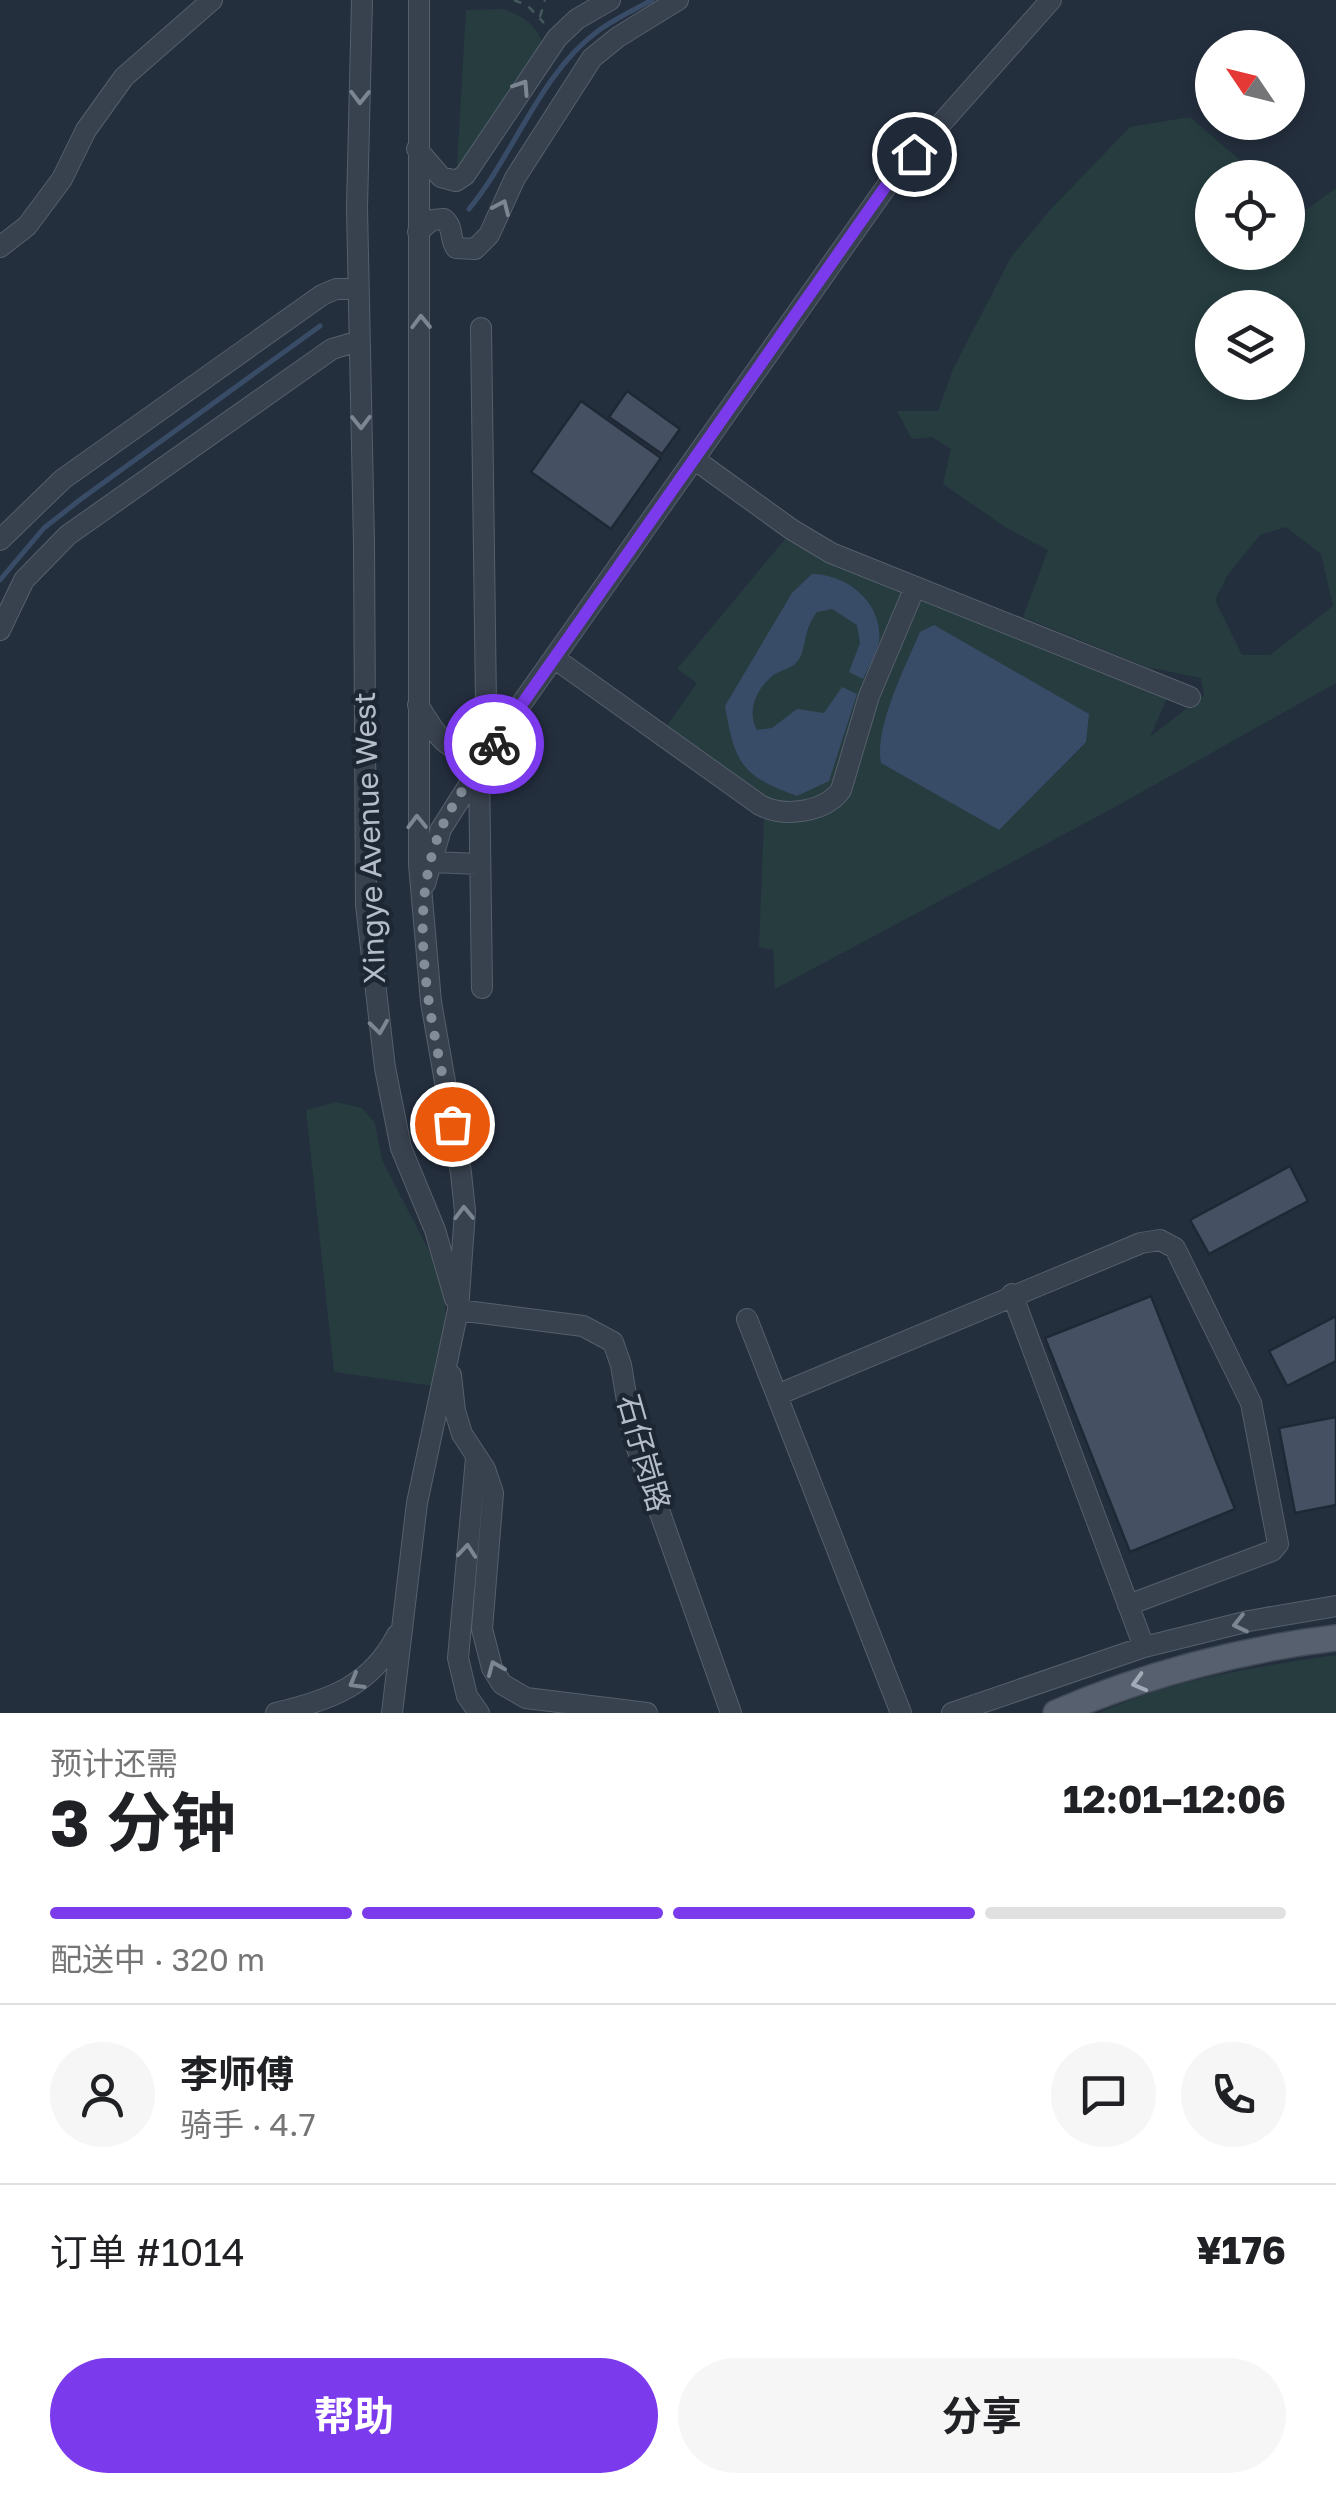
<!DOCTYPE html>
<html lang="zh">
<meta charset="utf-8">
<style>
body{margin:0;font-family:"Golos Text","Noto Sans SC",sans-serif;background:#f6f6f6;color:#202124;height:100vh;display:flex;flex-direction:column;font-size:38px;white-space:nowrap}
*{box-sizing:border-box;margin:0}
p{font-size:32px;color:#757577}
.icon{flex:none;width:55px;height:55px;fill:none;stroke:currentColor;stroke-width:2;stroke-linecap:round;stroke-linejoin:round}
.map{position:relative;height:1713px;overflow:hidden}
.sheet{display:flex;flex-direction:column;background:#fff;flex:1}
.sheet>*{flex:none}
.needle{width:65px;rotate:305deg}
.fabs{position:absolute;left:1195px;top:30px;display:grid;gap:20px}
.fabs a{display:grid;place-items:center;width:110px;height:110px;border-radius:50%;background:#fff;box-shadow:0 5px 15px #0003;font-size:50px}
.pin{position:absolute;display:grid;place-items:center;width:85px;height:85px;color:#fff;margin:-42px;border:5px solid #fff;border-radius:50%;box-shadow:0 2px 10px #0007}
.courier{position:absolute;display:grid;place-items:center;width:100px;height:100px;margin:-50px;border:8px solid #7c3aed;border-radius:50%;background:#fff;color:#222;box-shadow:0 2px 12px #0007}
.headline em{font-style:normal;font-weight:700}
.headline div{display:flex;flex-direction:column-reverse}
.headline{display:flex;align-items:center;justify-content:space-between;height:170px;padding:0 50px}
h1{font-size:65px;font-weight:700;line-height:75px}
.bar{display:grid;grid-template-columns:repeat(4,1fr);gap:15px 10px;align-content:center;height:120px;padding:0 50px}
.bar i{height:12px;border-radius:8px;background:#e0e0e0}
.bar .selected{background:#7c3aed}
.bar p{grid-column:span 4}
.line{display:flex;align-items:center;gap:25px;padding:0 50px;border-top:2px solid #e0e0e0}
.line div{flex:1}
.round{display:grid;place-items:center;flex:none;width:105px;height:105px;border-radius:52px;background:#f6f6f6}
.primary-button{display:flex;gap:20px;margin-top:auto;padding:20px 50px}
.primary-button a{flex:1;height:115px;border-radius:60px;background:#7c3aed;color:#fff;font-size:40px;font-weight:700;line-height:115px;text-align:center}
.primary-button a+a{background:#f6f6f6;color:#202124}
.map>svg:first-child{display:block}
</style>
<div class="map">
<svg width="1336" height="1713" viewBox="0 0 1336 1713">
<rect width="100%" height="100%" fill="#242f3e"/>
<path fill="#263c3f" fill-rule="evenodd" d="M503,9C524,17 535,23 543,44L464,167L457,166L466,10Z
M1190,117L1247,166L1244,177L1212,178V252L1238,253V258L1246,253L1288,252V223L1336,188V683L1115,807L775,989L773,950L759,947L764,818L654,744L697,683L677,669L786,538L1167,698L1150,737L1204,695L1201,678L1146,667L1023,617L1048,550L1005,527L943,484L951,449L932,437L912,439L897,411H938L953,369L1011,257L1050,210L1130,127ZM1212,308H1288V382H1212ZM1286,527L1321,554L1333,606L1270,655H1242L1215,600L1227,576L1260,535Z
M336,1102L362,1108L375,1123L382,1160L442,1276L446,1316L433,1386L334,1372L306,1110Z
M1336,1655V1713H1099C1173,1679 1256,1667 1336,1655Z"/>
<path fill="#394c67" d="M812,574C847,574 883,603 879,641C877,653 868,668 863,679L849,672L860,643L857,625L832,609L817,612C801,632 808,651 796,663C790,669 782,670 775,674C757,687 746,711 757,730L772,728L797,709L824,713L842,687L857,694L829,781L797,796C741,776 735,763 725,706L792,593Z
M934,625L1089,714L1086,742L999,830L881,763C874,728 906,665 920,632Z"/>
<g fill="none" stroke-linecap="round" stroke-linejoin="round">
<path stroke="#394c67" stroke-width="5" d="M469,209C513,156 541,72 598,31C614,19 634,10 652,0
M0,580L44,528L81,499L320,326"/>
</g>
<path fill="#455162" stroke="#1f2835" stroke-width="2.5" d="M627,391L680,429L662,454L609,417Z
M581,401L661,458L611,529L531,472Z
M1290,1166L1308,1201L1209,1254L1190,1220Z
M1151,1296L1235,1509L1130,1552L1045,1338Z
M1336,1316V1361L1287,1386L1269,1351Z
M1336,1417V1505L1295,1513L1279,1428Z"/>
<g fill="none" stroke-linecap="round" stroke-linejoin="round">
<g stroke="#565f6c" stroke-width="22">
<path id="minor" d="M362,0L357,207L364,544L366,905L385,1068L401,1148L435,1230L455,1299
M417,149L441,177L456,181L465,175L557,38L577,19L610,0
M418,232L432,220L444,219C454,227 449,238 456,248L475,249L489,235L515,178L592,58L618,37L678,0
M0,247L27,226L62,179L86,130L124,77L212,0
M481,328L486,704L510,720
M694,459L791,529L831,553L1190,697
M0,540L63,479L322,295L336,289H358
M0,630L24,580L68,535L332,349L359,341
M554,658L760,805C785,818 825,812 841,790L869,696L915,587
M418,705C439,738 449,761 493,746
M479,767L482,988
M431,862L480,864
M425,884L441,829L510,720L891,180L1051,0
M1012,1294L1144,1647
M458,1310L583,1326L613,1342L621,1365L633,1437L731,1713
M747,1319L901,1713
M451,1375L455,1411L462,1434L485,1469L493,1493L482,1629L492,1668L502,1684L526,1698L647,1713
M777,1395L1141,1243L1160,1240L1175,1248L1251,1403L1278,1544L1272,1551L1128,1605
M476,1458L458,1658L467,1696L479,1713
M276,1713C330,1700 371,1686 397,1635
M392,1713L417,1503L458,1310L465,1211L461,1173L431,1002L419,864V0
M952,1713L1144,1647L1249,1621L1336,1606"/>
</g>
<g stroke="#414a57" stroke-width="28">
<path id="major" d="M1056,1713C1144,1675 1242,1649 1336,1638"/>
</g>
<path stroke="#44595c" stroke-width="2.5" stroke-dasharray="8 8" stroke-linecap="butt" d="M514,0L528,6L544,23
M540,17L545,0"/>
<use href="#minor" stroke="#38414e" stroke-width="20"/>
<use href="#major" stroke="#56606e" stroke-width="25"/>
</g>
<defs><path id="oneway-chevron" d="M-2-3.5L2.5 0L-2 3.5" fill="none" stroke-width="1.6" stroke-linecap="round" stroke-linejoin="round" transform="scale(2.5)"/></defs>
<g stroke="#7c8592">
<use href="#oneway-chevron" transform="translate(522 87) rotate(-57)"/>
<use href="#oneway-chevron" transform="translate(360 97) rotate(91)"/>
<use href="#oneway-chevron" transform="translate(502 207) rotate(-66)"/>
<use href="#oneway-chevron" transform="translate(421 322) rotate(-91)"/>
<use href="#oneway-chevron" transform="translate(361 422) rotate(89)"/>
<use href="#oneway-chevron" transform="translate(417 822) rotate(-91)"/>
<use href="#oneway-chevron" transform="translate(379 1027) rotate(82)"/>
<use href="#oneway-chevron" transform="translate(464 1213) rotate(-91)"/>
<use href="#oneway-chevron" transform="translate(467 1551) rotate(-85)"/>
<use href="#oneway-chevron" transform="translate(1240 1624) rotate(167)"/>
<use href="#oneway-chevron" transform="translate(495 1668) rotate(-113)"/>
<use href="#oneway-chevron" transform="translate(356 1682) rotate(150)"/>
</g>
<use stroke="#a1aab7" href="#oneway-chevron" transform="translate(1139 1683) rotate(164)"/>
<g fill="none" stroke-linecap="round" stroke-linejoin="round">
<path stroke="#828b98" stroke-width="10" stroke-dasharray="0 18" d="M452,1124C435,1030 402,922 441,829C454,799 476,772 494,744"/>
<path stroke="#7c3aed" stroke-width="12" d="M494,744L890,180L914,154"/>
</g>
<g text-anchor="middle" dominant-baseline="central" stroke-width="9" stroke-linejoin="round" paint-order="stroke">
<g font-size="30" fill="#b4bcc9" stroke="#1d2633">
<text transform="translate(369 838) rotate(-92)">Xingye Avenue West</text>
<text transform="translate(644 1453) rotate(74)">石仔岗路</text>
</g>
</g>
</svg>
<div class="fabs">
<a><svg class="needle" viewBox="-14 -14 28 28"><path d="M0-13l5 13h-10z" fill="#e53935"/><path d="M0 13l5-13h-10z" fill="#757577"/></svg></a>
<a><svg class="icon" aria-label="locate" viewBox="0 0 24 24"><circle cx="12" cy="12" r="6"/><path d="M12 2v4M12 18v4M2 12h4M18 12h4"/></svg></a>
<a><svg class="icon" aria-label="layers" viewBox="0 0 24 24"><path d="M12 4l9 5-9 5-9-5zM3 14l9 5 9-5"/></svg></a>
</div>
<div class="pin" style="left:452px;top:1124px;background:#ea580c"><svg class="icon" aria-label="bag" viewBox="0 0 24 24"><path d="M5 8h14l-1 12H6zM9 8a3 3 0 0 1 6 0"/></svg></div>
<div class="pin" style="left:914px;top:154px;background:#1f2937"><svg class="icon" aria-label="home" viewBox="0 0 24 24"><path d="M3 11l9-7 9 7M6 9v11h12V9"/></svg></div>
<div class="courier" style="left:494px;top:744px"><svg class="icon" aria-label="bike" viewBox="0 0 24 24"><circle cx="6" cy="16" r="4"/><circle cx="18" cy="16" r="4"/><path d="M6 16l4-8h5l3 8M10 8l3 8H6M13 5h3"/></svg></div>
</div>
<section class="sheet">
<div class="headline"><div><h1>3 分钟</h1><p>预计还需</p></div><em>12:01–12:06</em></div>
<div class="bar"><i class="selected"></i><i class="selected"></i><i class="selected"></i><i></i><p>配送中 · 320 m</p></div>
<div class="line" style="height:180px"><a class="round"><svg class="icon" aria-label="person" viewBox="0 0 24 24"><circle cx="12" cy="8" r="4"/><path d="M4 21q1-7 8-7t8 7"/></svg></a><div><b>李师傅</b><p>骑手 · 4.7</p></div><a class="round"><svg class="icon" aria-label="chat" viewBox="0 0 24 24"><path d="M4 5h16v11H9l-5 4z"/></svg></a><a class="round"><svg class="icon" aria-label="phone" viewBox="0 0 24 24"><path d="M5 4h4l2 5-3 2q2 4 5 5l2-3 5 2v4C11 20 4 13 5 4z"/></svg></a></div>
<div class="line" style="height:130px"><div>订单 #1014</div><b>¥176</b></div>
<div class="primary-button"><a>帮助</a><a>分享</a></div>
</section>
